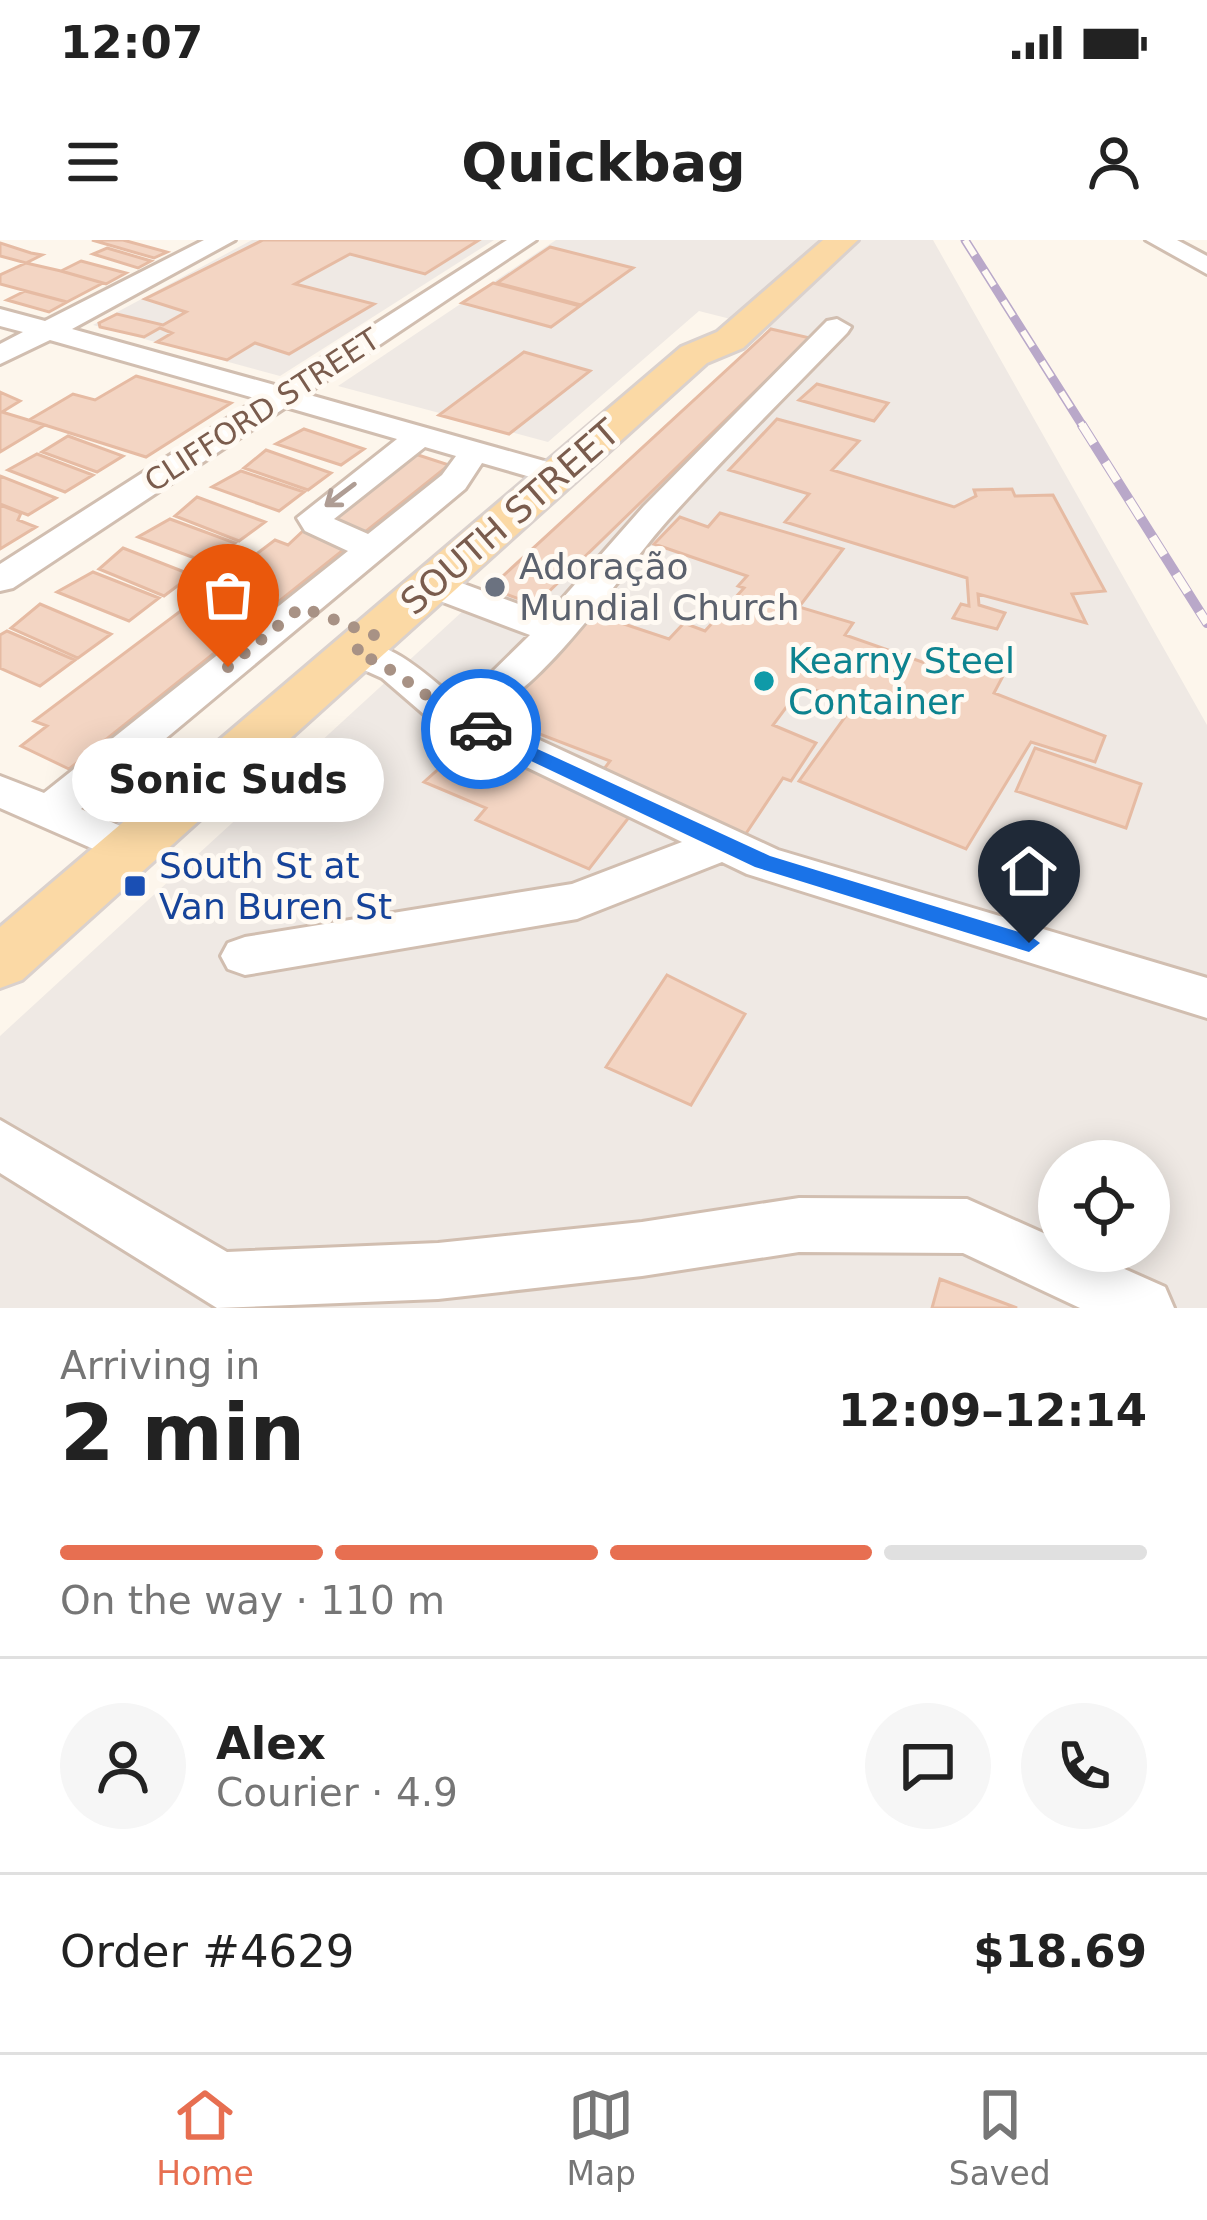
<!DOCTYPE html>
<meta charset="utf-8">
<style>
body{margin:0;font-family:"DejaVu Sans",sans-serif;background:#f6f6f6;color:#222;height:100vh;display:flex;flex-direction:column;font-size:45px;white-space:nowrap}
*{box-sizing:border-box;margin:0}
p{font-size:39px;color:#767676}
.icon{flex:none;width:66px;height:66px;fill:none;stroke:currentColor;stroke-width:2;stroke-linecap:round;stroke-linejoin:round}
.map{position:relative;height:1068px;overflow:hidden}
.sheet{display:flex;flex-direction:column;background:#fff;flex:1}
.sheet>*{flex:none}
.tools{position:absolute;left:1038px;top:900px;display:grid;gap:24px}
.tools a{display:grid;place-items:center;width:132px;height:132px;border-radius:50%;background:#fff;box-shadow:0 6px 30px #0003;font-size:60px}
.pin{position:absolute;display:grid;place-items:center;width:102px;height:102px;color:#fff;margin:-123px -51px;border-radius:50% 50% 50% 0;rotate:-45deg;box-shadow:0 0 12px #0007}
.pin .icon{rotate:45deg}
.courier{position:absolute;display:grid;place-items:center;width:120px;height:120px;margin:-60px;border:9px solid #1a73e8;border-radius:50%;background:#fff;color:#222;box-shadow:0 3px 15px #0007}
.bubble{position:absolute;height:84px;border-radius:42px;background:#fff;box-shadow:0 6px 30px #0003;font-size:39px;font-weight:800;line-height:84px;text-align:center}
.head em{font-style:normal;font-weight:800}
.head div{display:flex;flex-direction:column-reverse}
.head{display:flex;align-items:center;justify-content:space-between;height:204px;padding:0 60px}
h1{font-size:78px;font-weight:800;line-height:90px}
.bar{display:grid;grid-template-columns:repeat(4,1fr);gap:18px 12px;align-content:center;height:144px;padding:0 60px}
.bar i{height:15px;border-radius:9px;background:#e0e0e0}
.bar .active{background:#e76f51}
.bar p{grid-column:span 4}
.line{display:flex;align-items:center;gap:30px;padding:0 60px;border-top:3px solid #e0e0e0}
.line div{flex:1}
.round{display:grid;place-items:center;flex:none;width:126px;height:126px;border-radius:63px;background:#f6f6f6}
.status{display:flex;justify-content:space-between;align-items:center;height:84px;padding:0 60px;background:#fff;direction:ltr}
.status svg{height:33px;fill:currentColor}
header{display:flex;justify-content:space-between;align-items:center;height:156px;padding:0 60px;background:#fff;font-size:54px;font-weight:800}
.tabs{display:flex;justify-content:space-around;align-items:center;height:168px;border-top:3px solid #e0e0e0;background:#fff;font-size:33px;color:#767676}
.tabs a{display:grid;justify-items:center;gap:6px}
.tabs .active{color:#e76f51}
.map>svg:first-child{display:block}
</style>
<div class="status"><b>12:07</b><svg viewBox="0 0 49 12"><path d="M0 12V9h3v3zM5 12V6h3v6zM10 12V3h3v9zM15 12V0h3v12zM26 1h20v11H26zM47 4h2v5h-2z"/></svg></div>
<header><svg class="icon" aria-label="menu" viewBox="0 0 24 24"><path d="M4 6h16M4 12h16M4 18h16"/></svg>Quickbag<svg class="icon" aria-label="person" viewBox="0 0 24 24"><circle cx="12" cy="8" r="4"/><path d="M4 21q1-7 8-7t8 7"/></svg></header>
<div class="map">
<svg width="1207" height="1068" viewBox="0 0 1207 1068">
<rect width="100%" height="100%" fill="#fdf6ec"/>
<path fill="#efe9e4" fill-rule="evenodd" d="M252,0H494L280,136L93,85Z
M556,0H933L1207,485V1068H0V796L770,89L699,71L548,202L338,146ZM1059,921H1149V1011H1059Z"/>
<path fill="#f3d5c3" stroke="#e6bba3" stroke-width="3" d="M92,0H123L167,12L154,18Z
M263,0H479L425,34L350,14L295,44L374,64L289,114L255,103L227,120L157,102L172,93L160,88L144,97L100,87L99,83L117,74L163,85L186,72L145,59Z
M0,3L31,13L42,15L26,23L0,16Z
M550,7L633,28L581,65L497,43Z
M107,8L151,21L138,28L93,14Z
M81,21L126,33L106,44L61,31Z
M26,23L61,31L103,43L67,62L0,44V35Z
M493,43L580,66L551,87L462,63Z
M25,51L67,62L49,72L7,60Z
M771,89L810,98L535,365L490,348Z
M524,112L590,131L509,194L439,175Z
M136,136L231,163L146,217L29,180L73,154L95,160Z
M817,144L888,163L874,181L799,160Z
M0,152L20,161L2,172L45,185L0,212Z
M777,179L859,201L832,230L954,267L976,256L974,250L1012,249L1015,256L1053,255L1105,351L1072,354L1086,383L978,354L979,365L1005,373L997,389L953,378L961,364L969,366L967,338L785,282L809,254L729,230Z
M304,189L364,209L341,225L276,204Z
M68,196L123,216L97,232L42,212Z
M266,210L331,233L308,250L244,228Z
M412,213L449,225L365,292L325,278Z
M37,214L93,235L65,252L8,230Z
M241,231L304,252L279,271L212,247Z
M0,236L56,258L28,275L0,264Z
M197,257L265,282L239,301L175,276Z
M0,265L21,273L18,280L36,287L0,309Z
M720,273L843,309L799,367L853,383L845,395L942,429L953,414L1003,436L994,453L1105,496L1095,522L1031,502L966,609L799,541L855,463L802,446L773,485L816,503L791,541L783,538L745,595L601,533L610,521L493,476L588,372L669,399L684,383L705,391L744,348L738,346L747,336L654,304L680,277L708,287Z
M170,279L235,303L208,323L138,297Z
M304,290L347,307L69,529L21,506L47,486L34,481L275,300L288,305Z
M123,308L192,335L164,356L99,329Z
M93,332L159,358L129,381L57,352Z
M40,364L111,394L78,418L11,388Z
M7,391L75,420L40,446L0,428V395Z
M472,499L633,572L589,629L476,580L486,568L424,542Z
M1035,508L1141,544L1126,588L1016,551Z
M667,735L745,774L691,865L606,827Z
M940,1039L1017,1068H932Z"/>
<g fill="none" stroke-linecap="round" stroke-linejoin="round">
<g stroke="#d1beb0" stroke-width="6">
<path id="minor" d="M204,0H235L72,89L278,146L507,0H536L306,154L569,228L574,235L558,245L482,223L465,249L81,569L146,597L152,609L146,621L130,625L0,568V536L44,553L348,311L305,291L297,278L397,199L286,167L13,348L0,351V324L258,159L50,100L0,124V104L23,92L0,86V69L45,81ZM425,207L456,216L442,235L368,294L334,279Z
M1146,0H1177L1207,16V34Z
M837,79L851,87L847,93C787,155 725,216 667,281C620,334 546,448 483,474L778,610L1207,738V778L747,634L722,622L577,679L245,735L228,729L221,716L228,703L245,697L572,644L682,602L433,482L382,438L342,420L336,412L342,404C383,393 423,432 452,456L478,446L530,395L419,353L414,345L419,337H445L548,375L644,266L827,81Z
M0,880L227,1012L438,1003L642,982L799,958L967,959L1059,1000V1011H1084L1165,1047L1174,1068H1080L963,1013L799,1012L642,1036L438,1059L217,1068L0,933Z"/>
</g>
<g stroke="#dad1cd" stroke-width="6">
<path id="major" d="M823,0H858L743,108L707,123L22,740L0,748V687L681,107L717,92Z"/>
</g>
<use href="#minor" fill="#fff" fill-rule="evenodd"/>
<use href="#major" fill="#fbd9a5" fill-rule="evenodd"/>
<g stroke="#b9a8c9" stroke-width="9">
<path id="rail-far1" d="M965,0L1084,188"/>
</g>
<g stroke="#b9a8c9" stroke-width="10">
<path id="rail" d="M1082,185L1207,383"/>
</g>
<use href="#rail-far1" stroke="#fffaf3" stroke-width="6" stroke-dasharray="18" stroke-linecap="butt"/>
<use href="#rail" stroke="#fffaf3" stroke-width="8" stroke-dasharray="22" stroke-linecap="butt"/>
</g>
<defs><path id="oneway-shaft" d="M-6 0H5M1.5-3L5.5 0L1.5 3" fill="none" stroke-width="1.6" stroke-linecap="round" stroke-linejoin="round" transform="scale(3)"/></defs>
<use stroke="#af9d94" href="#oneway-shaft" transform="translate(340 255) rotate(143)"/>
<path fill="#1a73e8" d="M481,483L770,616L1029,695L1040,703L1029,712L755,627L474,494L471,489Z"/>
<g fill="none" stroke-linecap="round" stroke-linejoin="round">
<path stroke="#a89285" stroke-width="12" stroke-dasharray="0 21.6" d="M228,427L301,367L374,395L355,412C403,430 434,468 481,489"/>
</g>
<circle fill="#6b7280" stroke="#fffaf3" stroke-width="4.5" cx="495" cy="347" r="12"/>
<circle fill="#0f9aa8" stroke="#fffaf3" stroke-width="4.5" cx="764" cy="441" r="12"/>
<rect fill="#1a4fb4" stroke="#fffaf3" stroke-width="4.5" x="123" y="634" width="24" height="24" rx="6"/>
<g text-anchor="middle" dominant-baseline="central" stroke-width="10" stroke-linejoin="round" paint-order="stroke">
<g font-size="30" fill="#7a5c4d" stroke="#fffaf3">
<text transform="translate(262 170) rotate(-33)">CLIFFORD STREET</text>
</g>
<g font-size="36" fill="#7a5c4d" stroke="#fffaf3">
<text transform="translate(510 277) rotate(-41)">SOUTH STREET</text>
</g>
<g font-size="36" fill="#5b616d" stroke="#fffaf3" text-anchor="start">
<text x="519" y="326">Adoração<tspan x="519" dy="41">Mundial Church</tspan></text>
</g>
<g font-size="36" fill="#0d838f" stroke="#fffaf3" text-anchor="start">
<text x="788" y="420">Kearny Steel<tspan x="788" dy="41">Container</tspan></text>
</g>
<g font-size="36" fill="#164399" stroke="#fffaf3" text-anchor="start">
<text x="159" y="625">South St at<tspan x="159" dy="41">Van Buren St</tspan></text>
</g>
</g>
</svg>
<div class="tools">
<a><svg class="icon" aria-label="locate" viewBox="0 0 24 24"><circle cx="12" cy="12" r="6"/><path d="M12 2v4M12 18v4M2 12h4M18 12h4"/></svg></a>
</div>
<div class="pin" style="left:228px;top:427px;background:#ea580c"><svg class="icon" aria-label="bag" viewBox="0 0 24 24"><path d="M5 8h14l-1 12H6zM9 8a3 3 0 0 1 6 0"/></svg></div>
<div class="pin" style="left:1029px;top:703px;background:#1f2937"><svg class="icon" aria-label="home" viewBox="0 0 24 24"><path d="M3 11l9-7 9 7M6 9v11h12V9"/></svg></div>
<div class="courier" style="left:481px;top:489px"><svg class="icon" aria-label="car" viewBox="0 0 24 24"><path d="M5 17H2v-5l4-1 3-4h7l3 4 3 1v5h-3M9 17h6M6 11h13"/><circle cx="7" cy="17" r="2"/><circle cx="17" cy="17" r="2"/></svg></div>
<div class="bubble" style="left:72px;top:498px;width:312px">Sonic Suds</div>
</div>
<section class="sheet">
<div class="head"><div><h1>2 min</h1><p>Arriving in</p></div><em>12:09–12:14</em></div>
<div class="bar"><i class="active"></i><i class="active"></i><i class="active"></i><i></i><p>On the way · 110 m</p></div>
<div class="line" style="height:216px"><a class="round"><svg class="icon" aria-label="person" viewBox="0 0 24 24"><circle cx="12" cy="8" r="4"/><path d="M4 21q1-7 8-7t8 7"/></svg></a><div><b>Alex</b><p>Courier · 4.9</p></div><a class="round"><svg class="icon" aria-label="chat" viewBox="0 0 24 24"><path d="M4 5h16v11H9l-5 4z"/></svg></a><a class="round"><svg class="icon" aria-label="phone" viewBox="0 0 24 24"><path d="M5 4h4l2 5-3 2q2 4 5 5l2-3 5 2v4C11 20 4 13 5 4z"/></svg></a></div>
<div class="line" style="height:156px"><div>Order #4629</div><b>$18.69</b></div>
</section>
<nav class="tabs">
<a class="active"><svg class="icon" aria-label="home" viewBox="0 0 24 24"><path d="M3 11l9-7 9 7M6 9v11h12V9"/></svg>Home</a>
<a><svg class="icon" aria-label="map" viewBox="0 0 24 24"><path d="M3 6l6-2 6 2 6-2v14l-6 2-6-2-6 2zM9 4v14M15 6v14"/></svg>Map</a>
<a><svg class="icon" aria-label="saved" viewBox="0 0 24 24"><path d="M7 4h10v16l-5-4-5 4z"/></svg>Saved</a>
</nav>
